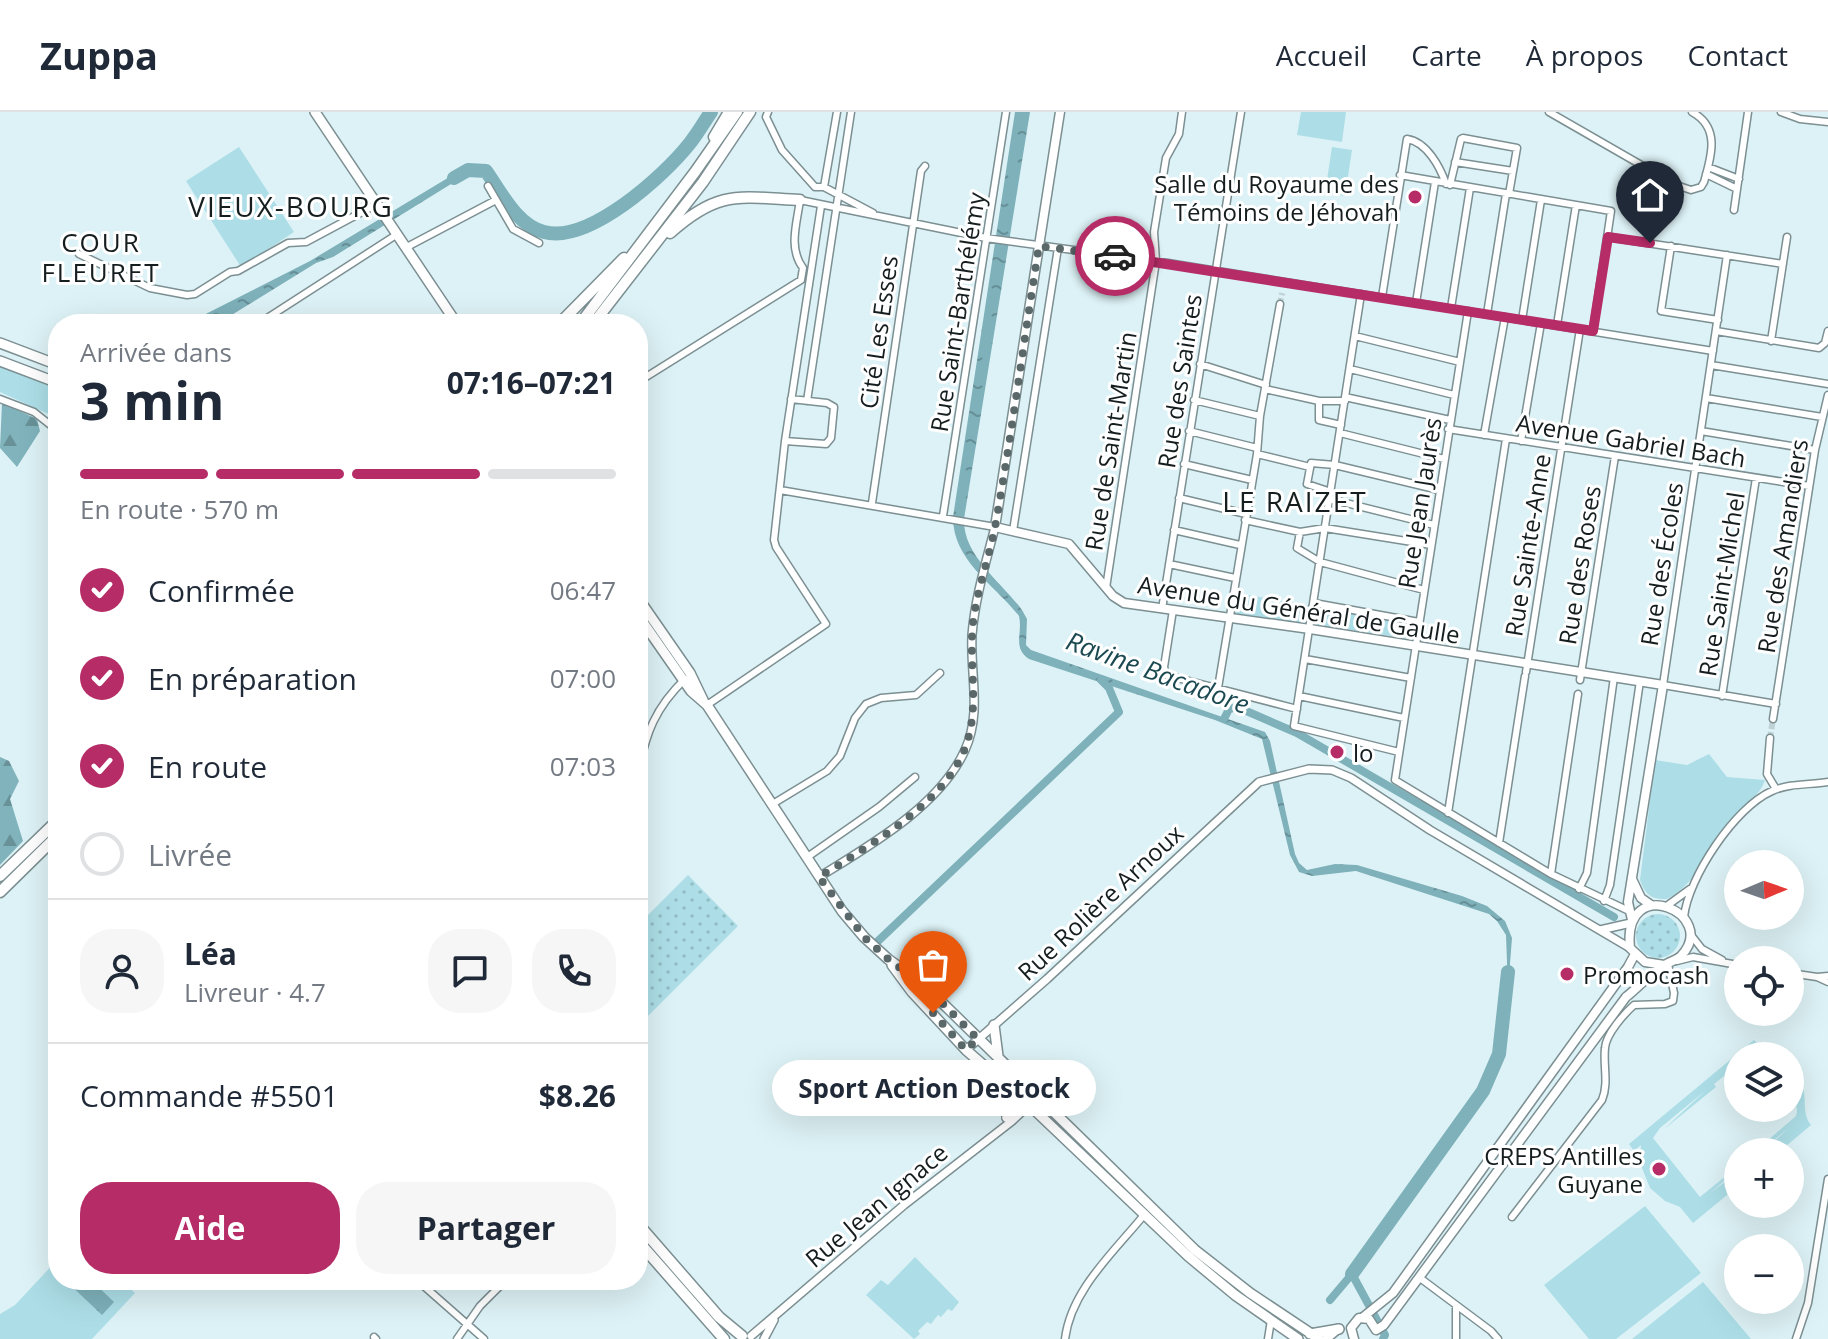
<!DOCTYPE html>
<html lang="fr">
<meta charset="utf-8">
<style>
body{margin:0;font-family:"Open Sans",sans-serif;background:#f6f6f7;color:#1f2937;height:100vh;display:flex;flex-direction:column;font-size:30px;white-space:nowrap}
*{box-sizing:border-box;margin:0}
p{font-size:26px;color:#747a83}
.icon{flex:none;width:44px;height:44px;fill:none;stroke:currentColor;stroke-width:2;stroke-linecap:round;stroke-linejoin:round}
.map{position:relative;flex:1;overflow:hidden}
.drawer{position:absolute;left:48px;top:202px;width:600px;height:976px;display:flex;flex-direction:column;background:#fff;border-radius:32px;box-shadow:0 8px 32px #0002}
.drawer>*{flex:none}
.needle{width:52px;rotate:88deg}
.controls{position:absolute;left:1724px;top:738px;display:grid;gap:16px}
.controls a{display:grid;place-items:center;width:80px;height:80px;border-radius:50%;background:#fff;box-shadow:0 8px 32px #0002;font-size:40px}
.pin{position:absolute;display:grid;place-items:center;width:68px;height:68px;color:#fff;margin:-82px -34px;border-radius:50% 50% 50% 0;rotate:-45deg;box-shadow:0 0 8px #0007}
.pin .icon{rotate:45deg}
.courier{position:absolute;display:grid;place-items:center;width:80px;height:80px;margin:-40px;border:6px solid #b62c67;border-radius:50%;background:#fff;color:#222;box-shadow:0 2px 10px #0007}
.bubble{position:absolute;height:56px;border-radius:28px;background:#fff;box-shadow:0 8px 32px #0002;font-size:26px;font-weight:700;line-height:56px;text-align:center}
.overview em{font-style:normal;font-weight:700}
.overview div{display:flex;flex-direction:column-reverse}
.overview{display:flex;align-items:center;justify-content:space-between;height:136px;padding:0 32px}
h1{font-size:52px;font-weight:700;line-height:60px}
.bar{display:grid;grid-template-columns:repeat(4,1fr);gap:12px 8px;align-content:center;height:96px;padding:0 32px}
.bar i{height:10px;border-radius:6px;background:#e0e1e3}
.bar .selected{background:#b62c67}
.bar p{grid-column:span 4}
.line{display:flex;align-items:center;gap:20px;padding:0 32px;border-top:2px solid #e0e1e3}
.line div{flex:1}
.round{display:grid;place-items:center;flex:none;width:84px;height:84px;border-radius:32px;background:#f6f6f7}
ol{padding:0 32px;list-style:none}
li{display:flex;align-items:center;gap:24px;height:88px}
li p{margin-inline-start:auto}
li .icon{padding:8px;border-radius:50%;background:#b62c67;color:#fff;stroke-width:4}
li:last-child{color:#747a83}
li i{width:44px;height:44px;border:4px solid #e0e1e3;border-radius:50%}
.cta{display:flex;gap:16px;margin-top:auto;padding:16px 32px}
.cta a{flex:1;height:92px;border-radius:32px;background:#b62c67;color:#fff;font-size:32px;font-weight:700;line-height:92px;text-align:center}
.cta a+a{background:#f6f6f7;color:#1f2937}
header{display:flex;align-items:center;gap:48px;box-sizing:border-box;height:112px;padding:0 40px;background:#fff;border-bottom:2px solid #e0e1e3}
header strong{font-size:38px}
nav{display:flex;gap:44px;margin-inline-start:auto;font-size:28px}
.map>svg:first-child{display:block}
</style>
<header>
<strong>Zuppa</strong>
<nav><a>Accueil</a><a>Carte</a><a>À propos</a><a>Contact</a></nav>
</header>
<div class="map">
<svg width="1828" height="1227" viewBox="0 0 1828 1227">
<defs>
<pattern id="grass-dots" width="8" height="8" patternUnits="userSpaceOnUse" patternTransform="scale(2)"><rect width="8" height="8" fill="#addee7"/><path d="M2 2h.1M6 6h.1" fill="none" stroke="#94bec6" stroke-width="1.8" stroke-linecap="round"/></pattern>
<pattern id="forest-firs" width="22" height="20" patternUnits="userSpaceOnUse" patternTransform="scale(2)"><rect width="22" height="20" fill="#80b3bc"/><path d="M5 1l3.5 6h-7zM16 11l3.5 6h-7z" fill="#689198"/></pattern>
<pattern id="water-ripples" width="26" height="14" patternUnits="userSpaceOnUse" patternTransform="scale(2)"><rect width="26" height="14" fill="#7eb1ba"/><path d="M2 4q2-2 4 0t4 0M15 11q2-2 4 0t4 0" fill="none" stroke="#668f97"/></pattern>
</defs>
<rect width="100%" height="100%" fill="#ddf2f6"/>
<path fill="url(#grass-dots)" d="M688,763L738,814L638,914V813Z
M1636 824a22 22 0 1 1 44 0a22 22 0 1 1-44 0Z"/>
<path fill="url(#forest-firs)" d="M2,291L37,307L40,319L17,355L0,336Z
M0,645L9,649L19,669L10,687L23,729L0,753Z"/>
<path fill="#addee7" d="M1301,0H1346L1342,30L1297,23Z
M239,35L294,120L241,155L186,69Z
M1332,35L1352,38L1345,84L1325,81Z
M0,250L58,273V302L55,305L0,280Z
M1236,481L1415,511L1413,527L1233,501Z
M1709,642L1727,665L1765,668C1759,686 1745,690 1733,705C1712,731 1699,771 1667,787C1652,788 1645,783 1640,768L1655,648L1687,653Z
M1754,928L1760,934L1753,940L1775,944H1738V953L1714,972L1716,975L1663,1018L1705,979L1660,1016L1653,1026L1700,1085L1738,1054V1057L1710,1081L1738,1060V1074L1693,1111L1680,1095L1665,1089L1650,1076L1640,1051L1631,1053L1630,1049L1640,1045L1641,1033L1634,1039L1629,1032Z
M1790,953C1814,978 1798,997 1811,1013L1779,1040H1762L1789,1016L1759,1040H1754L1796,1004C1800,992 1790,985 1790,973L1798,985C1798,974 1790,965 1790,953Z
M1645,1094L1701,1161L1616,1227H1589L1544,1173Z
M915,1145L959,1190L952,1199L948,1197L941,1205L938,1203L931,1212L927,1210L918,1219L920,1222L914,1227L866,1183L881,1168L888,1173Z
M58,1147V1168H121L135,1181L92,1227H0V1202L15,1193Z
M1703,1170L1751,1227H1632Z"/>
<path fill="url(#water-ripples)" d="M1015,0H1030L964,407C963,444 1001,469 1022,498L1027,507L1026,533L1031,538L1265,620L1270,629L1295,742L1299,751L1307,758L1335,752L1357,753L1462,784L1487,794L1505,809L1512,826L1508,877L1506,823L1497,809L1489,802L1356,759L1312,764L1299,760L1290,743L1262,627L1215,608L1029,547C1012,536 1023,521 1019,504C994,472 953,449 953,405Z
M461,58H468L464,64L333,145L316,151L217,212H186L310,149Z
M65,1168H91L114,1190L102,1203Z"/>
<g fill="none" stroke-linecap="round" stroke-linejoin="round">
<path stroke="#7eb1ba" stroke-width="8" d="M1224,607L1229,597L1237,595L1297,621L1614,805
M877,830L1119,600L1109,576L1101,568
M1330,1188L1352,1162L1385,1223L1383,1227"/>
<path stroke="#7eb1ba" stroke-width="14" d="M454,66L468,58L486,59C501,80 517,114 544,120C589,132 664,64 690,31C698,21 704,10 711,0
M1352,1162L1483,979L1499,942L1508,860"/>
<path stroke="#bfd2d6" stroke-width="6" stroke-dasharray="6 3" stroke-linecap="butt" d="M1280,192L1282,181
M1770,626L1773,607"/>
<g stroke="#7c8f92" stroke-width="9">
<path id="minor" d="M768,0L766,5L782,38L815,75H824L873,101
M1549,0L1676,73L1691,78L1701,75L1704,70C1712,43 1720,15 1692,0
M1781,0L1800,7L1828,10
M1455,50L1513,59
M1708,55L1739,67
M1706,62L1737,77
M1400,63L1611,99L1593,219
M1450,73L1461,27L1463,26L1517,36L1509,82
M488,74L513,117L539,131
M824,75L837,0
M800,88L986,126L1168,151L1713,239
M1734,98L1748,0
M1608,125L1783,152
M1671,134L1661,199L1718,208
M405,136L496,88
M79,142L150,176L187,183L195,182L230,160L238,159L288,131L306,130L377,92
M1727,143L1663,573L1776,592
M1361,182L1294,614L1399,640
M1382,185L1407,27C1427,30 1440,55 1446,72
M1416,191L1435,70
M1451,196L1470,76
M1468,199L1395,668L1551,762L1629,799
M1487,202L1506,82
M1522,208L1541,88
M258,212L396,123
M1557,213L1576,93
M1716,219L1819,236L1825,231L1828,219
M1355,224L1460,250
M1771,229L1787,125
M1200,252L1266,273
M1711,253L1828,272
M1350,257L1454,283
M638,270L801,168L803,156C788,136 797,111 800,88
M1265,277L1319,289H1345
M1345,285L1450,308
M1706,286L1822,305
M0,287L34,300L58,319
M1194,288L1260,304
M807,289L851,0
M1319,289V308L1341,313
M1448,317L1809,374
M1189,319L1257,336
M1701,319L1815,338
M1340,321L1444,347
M1484,323L1505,205
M785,329L826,332L831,326L834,295L827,291L791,287
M1521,329L1541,211
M1257,342L1310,355
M1184,352L1252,368
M780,378L995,415
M1331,380L1307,372L1311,351L1335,353L1439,378
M1179,386L1246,402
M1330,387L1434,413
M872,391L921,59L925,54
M943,404L1006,0
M1245,408L1300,420L1325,416L1431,433
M1174,418L1240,433
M1013,419L1058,136
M1300,420L1297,436L1320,450L1424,478
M1169,452L1235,466
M1106,476L1156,149L1154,120L1166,46L1179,22L1182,0
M1314,491L1419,510
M1162,497L1241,0
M1173,498L1164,555L1166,563L1297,597
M1305,547L1411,566
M1526,560L1580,217
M1580,568L1615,344
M1218,576L1257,342L1260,304L1280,192
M1299,584L1404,606
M1722,584L1756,366
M707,593L826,512L776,435L774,428L785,329L821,94
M1773,607L1815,338L1828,283
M1770,626L1767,662L1776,677
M638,661C646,621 655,596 685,567
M771,693L827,659L840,644L855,606L866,592L881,586L916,583L940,561
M1448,701L1506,327
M1499,731L1525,564
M806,746L879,695L915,665
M1551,762L1578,582
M1579,777L1587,761L1614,565
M1604,789L1610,773L1640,569
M1668,793L1690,777
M1684,805C1688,766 1735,695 1772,679C1790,671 1809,673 1828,670
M1691,823L1702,837L1722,848
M1677,849L1693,845L1738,853
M1790,861L1817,865
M1828,864L1817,865L1828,870
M1512,1105L1602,988C1609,971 1603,954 1605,936C1606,922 1624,902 1634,893L1665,892L1673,889L1674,881L1668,852
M1420,1166L1491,1219L1498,1227
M417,1168L484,1227
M374,1225L376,1227
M457,1227L480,1194L506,1168
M1065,1227C1071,1178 1114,1140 1144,1103
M1268,1227L1271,1208
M1456,1227V1193
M1796,1227L1808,1191L1828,1067"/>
</g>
<g stroke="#7c8f92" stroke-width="10">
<path id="tertiary" d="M819,765C869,734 940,694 965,638C982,601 970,562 972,523C975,486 986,450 995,415
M1600,818L1631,811
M966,938L1047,867L1259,670L1309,657L1332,658L1351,666L1430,718L1630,836
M1006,1006L1034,979
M751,1224L904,1093L1012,1009L1039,984
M764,1227L774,1208"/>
</g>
<g stroke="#7c8f92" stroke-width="11">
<path id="secondary" d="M1060,0L995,415L1069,432L1113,484L1124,491L1310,517L1663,573L1628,790L1632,808
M1632,767L1641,786L1651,793
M1362,1206L1393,1181L1628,855L1635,842
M1376,1218L1384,1213L1626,885C1639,875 1651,860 1665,853C1670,849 1676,849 1681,844C1721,802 1622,759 1630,836L1645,850L1664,853
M1326,1227L1338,1217
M1354,1227L1351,1216L1359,1206L1369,1207L1376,1218"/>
</g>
<g stroke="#7c8f92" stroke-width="12">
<path id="primary" d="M315,0L457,212
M0,231L58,253
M0,249L58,271
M638,486L690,561L703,588
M638,503L691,579L707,593L842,799L864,825L888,847L925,874L1195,1138L1250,1181L1319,1227
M892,853L912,880L966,938L1024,988L1188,1144L1235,1183L1298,1227
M994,913L998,944
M999,969L1005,977L1007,1005
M1310,1222L1339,1217"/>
</g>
<g stroke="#7c8f92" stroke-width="13">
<path id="trunk" d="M714,25L729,0
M670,121C719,77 739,85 800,88
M559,212L624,146
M580,212L695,60L737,0
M593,212L703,70L750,0
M0,764L58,708
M0,780L58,723
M638,1112L719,1205L742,1224
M638,1129L724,1227"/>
</g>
<use href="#minor" stroke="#fff" stroke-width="6"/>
<use href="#tertiary" stroke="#fff" stroke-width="7"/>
<use href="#secondary" stroke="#fff" stroke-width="8"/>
<use href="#primary" stroke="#fff" stroke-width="9"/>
<use href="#trunk" stroke="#fff" stroke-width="10"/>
</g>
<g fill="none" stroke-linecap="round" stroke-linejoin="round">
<path stroke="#5b686a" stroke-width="8" stroke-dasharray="0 14.4" d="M933,901L966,938L978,927L925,874L888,847L864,825L819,765C864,737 932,698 958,651C985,604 966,554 974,503C979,473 989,445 995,415C1012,322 1024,227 1039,134L1115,144"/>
<path stroke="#b62c67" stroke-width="10" d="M1115,144L1593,219L1608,125L1650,131"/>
</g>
<g fill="#b62c67" stroke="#fff" stroke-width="3">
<circle cx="1415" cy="85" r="8"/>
<circle cx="1337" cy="640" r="8"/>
<circle cx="1567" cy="862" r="8"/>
<circle cx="1659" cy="1057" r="8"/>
</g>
<g text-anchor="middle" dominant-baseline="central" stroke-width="6" stroke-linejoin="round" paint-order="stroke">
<g font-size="24" fill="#151d1e" stroke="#fff" text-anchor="end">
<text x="1399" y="71">Salle du Royaume des<tspan x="1399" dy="28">Témoins de Jéhovah</tspan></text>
<text x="1353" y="640" text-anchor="start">lo</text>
<text x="1583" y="862" text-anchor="start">Promocash</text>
<text x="1643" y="1043">CREPS Antilles<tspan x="1643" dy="28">Guyane</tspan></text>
</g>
<g font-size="24" fill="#151d1e" stroke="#fff">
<text transform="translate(957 200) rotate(-81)">Rue Saint-Barthélémy</text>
<text transform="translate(878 220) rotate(-82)">Cité Les Esses</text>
<text transform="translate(1179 269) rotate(-81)">Rue des Saintes</text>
<text transform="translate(1631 328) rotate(9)">Avenue Gabriel Bach</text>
<text transform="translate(1110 329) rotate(-81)">Rue de Saint-Martin</text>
<text transform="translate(1419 391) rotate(-81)">Rue Jean Jaurès</text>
<text transform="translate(1527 433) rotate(-81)">Rue Sainte-Anne</text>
<text transform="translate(1782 434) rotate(-81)">Rue des Amandiers</text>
<text transform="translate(1661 452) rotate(-81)">Rue des Écoles</text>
<text transform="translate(1579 453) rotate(-81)">Rue des Roses</text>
<text transform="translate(1721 472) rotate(-81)">Rue Saint-Michel</text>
<text transform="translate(1299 497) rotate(9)">Avenue du Général de Gaulle</text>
<text transform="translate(1100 790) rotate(-43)">Rue Rolière Arnoux</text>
<text transform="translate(876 1093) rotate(-40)">Rue Jean Ignace</text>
</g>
<g font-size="26" letter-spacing="2" fill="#151d1e" stroke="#fff">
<text x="101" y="130">COUR<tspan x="101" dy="30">FLEURET</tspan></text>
</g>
<g font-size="26" font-style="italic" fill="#1c4a52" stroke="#fff">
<text transform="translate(1158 560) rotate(20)">Ravine Bacadore</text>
</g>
<g font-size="28" letter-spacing="2" fill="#151d1e" stroke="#fff">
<text x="291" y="94">VIEUX-BOURG</text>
<text x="1295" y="389">LE RAIZET</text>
</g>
</g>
</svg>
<div class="controls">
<a><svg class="needle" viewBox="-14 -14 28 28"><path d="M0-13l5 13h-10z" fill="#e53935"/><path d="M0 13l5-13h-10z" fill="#747a83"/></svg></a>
<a><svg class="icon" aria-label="locate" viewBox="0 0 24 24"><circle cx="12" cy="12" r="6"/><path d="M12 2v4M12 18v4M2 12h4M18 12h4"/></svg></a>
<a><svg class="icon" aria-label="layers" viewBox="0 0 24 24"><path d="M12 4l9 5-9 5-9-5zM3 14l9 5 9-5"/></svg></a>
<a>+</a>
<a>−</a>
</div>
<div class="pin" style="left:933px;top:901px;background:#ea580c"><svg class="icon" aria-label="bag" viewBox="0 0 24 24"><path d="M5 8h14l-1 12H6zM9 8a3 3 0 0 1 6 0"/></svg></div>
<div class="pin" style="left:1650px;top:131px;background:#1f2937"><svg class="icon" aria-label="home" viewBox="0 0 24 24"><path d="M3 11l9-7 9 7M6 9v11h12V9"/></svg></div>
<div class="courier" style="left:1115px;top:144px"><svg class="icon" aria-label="car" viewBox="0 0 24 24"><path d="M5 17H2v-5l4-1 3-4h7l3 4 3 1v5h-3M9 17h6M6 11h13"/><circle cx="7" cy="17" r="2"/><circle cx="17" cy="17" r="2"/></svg></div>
<div class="bubble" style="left:772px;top:948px;width:324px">Sport Action Destock</div>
<section class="drawer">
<div class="overview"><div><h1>3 min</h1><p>Arrivée dans</p></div><em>07:16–07:21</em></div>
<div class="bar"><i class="selected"></i><i class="selected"></i><i class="selected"></i><i></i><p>En route · 570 m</p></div>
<ol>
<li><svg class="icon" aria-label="check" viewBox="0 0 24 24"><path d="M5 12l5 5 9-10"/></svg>Confirmée<p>06:47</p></li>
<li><svg class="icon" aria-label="check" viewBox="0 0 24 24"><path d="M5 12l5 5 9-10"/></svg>En préparation<p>07:00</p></li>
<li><svg class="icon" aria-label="check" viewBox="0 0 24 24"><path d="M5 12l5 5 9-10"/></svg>En route<p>07:03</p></li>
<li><i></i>Livrée</li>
</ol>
<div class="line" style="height:144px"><a class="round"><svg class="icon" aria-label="person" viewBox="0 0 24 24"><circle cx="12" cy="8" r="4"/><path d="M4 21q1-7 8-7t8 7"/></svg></a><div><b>Léa</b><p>Livreur · 4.7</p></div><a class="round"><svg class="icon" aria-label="chat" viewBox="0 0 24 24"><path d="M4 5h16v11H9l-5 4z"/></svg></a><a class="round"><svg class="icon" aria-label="phone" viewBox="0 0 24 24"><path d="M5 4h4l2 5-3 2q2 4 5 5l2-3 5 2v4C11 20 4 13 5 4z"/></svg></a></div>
<div class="line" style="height:104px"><div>Commande #5501</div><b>$8.26</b></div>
<div class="cta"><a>Aide</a><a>Partager</a></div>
</section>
</div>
